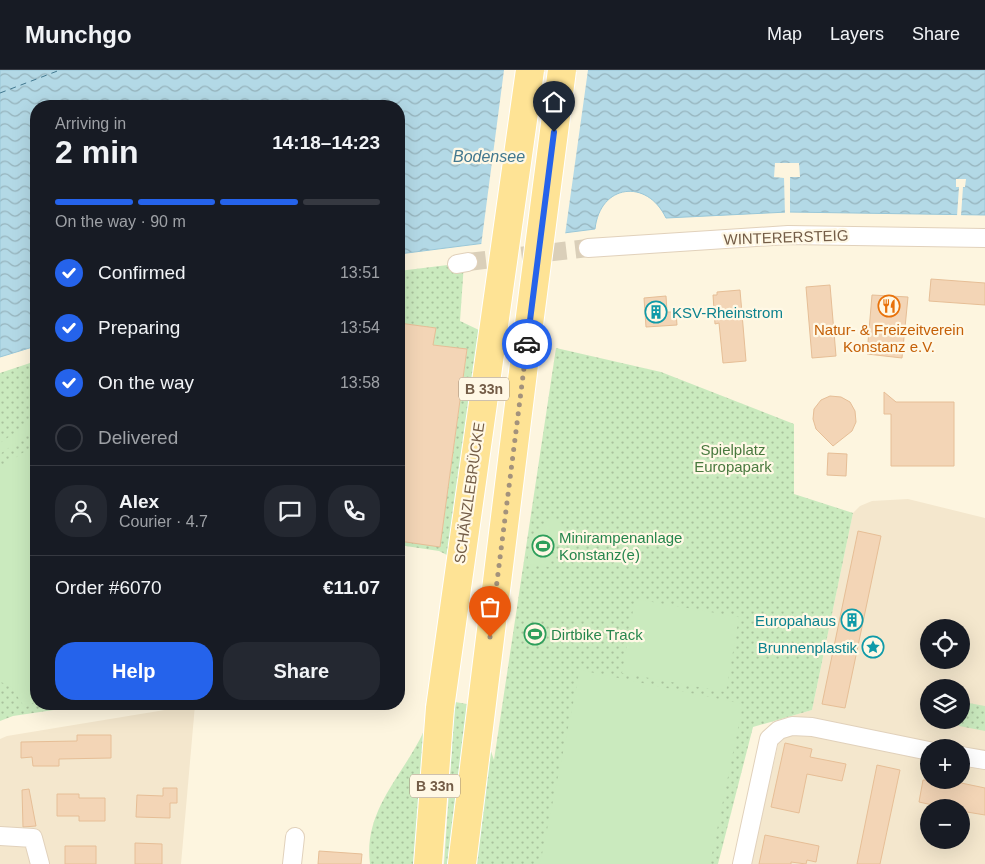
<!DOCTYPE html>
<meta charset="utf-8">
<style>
body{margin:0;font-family:Arial,sans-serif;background:#242831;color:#f1f3f6;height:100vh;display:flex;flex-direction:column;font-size:19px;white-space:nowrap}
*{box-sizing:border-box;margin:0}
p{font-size:16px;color:#9ea1a6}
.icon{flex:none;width:28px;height:28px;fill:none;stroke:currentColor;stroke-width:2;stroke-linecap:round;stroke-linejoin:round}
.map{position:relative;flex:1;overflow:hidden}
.drawer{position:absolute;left:30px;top:30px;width:375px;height:610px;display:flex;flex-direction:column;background:#171b24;border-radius:20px;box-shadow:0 5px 20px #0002}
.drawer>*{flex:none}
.fabs{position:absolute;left:920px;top:549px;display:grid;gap:10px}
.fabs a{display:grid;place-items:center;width:50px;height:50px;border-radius:50%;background:#171b24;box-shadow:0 5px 20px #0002;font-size:25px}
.pin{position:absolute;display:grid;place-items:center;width:42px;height:42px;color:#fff;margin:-51px -21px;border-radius:50% 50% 50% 0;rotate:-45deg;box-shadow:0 0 5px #0007}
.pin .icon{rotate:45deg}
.courier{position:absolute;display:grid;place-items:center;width:50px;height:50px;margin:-25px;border:4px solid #2563eb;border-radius:50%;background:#fff;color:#222;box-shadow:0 1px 6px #0007}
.summary em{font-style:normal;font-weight:800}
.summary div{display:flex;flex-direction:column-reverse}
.summary{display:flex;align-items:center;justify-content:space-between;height:85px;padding:0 25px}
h1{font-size:32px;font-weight:800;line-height:38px}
.bar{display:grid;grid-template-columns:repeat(4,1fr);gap:8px 5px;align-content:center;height:60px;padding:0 25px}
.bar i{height:6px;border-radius:4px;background:#363941}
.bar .current{background:#2563eb}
.bar p{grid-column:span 4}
.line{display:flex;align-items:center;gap:12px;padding:0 25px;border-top:1px solid #363941}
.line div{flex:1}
.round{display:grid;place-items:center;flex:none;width:52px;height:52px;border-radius:20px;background:#242831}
ol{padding:0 25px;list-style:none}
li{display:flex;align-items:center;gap:15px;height:55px}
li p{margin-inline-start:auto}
li .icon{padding:5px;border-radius:50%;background:#2563eb;color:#fff;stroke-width:4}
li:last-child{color:#9ea1a6}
li i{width:28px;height:28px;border:2px solid #363941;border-radius:50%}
.action{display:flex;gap:10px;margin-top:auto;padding:10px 25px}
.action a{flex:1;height:58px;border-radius:20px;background:#2563eb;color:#fff;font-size:20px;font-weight:800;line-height:58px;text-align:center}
.action a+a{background:#242831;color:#f1f3f6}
header{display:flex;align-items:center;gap:30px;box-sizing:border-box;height:70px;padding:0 25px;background:#171b24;border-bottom:1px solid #363941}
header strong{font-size:24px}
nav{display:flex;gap:28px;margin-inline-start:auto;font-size:18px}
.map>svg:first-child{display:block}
</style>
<header>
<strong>Munchgo</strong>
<nav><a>Map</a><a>Layers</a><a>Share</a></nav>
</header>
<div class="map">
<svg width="985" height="794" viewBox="0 0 985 794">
<defs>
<pattern id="green-dots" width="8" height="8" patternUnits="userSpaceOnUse" patternTransform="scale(1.25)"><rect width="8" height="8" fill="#caeabe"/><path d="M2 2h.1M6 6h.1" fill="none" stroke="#a8c19c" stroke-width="1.8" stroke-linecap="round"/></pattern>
<pattern id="water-waves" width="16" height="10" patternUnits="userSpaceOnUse" patternTransform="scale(1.25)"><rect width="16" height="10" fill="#b3d9e6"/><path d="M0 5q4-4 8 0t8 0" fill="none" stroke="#96b3bc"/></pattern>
</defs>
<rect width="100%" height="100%" fill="#fdf5df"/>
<path fill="#f4e7cd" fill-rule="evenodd" d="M908,429L985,448V794H751L784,648L812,640L853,443L860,436L872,431ZM929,558H961V590H929ZM929,618H961V650H929ZM929,678H961V710H929ZM929,738H961V770H929Z
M195,635L181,794H0V669L7,666Z"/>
<path fill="url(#green-dots)" d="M464,193L460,251L481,261L451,487L439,481L399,475V471L440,476L467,280L433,275L435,258L399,253V201Z
M556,278L661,302L794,354V424L853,443L812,640L753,657L718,794H470L489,676L494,690Z
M36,291V634H94L13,646L0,651V303Z
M455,632L467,634L466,641L470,642L453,794H444L452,678L451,639L454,640Z
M963,632L985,636V661L959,656Z
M424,661L428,662L418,794H370C363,740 403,706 424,661Z"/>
<path fill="#caeabe" d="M36,348V359L0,384V373Z
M36,374V631L25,638L10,615L0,612V398Z
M552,446L570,462L552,481L550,497L527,494L530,471Z
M635,529L739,547L726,622L622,603Z
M580,600L743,634L710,794H540Z"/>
<path fill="url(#water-waves)" stroke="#99c7d8" d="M0,0H985V145L788,142L666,148C647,108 600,114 595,159L399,184V36H36V276L0,287Z"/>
<path fill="#fdf5df" d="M504,0H588L565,165L481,176Z
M775,93H799L800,107H790V145H785L784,108L774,107Z
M956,109H966L965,117H963L961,146H957L959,117H956Z"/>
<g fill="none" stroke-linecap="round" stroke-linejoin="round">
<path stroke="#42788f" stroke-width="1" stroke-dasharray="6 5" stroke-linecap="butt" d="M0,23L60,0"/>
</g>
<path fill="#f3d5b6" stroke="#e6be96" d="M931,209L985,213V235L929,231Z
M830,215L836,286L812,288L806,217Z
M740,220L746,291L723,293L719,253L715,254L713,225H717V222Z
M872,225L908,227L902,288L867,284Z
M666,226L667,242H676L677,255L646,257L644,228Z
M399,253L436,258L433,275L467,279L440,477L399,471Z
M884,322L896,332H954V396H891V344H884Z
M830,326L841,327L850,332L855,341L856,352L852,361L833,376L816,359L813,349L814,339L821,330Z
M828,383L847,384L846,406L827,405Z
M858,461L881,466L845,638L822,634Z
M77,665H111V688L59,689V696H33L32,687L21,688V672L77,671Z
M785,673L812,679L810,687L846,694L842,711L807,704L799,743L771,737Z
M877,695L900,700L880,794H857Z
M923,710H947L985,718V745L961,741V738H946L919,732Z
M163,718H177V733H170V748L136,747L137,725L163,726Z
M29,719L36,756L23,757L22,720Z
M57,724H79V728H105V751H79V746H57Z
M765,765L819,776L816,792L807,790L806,794L791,792V794H759Z
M135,773L162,774V794H135Z
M65,776H96V794H65Z
M319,781L362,784L361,794H318Z"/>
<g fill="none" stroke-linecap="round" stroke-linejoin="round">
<path stroke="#dacfb9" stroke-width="18" stroke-dasharray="18 9" stroke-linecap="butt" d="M468,192L588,178"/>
<g stroke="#e1d1bb" stroke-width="20">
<path id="minor" d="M588,178L788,165L985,168
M457,194L468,192
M961,686L985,690
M0,766L33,768L40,794
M292,794L295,767
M742,794L769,669L779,660L792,656L812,657L929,681"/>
</g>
<g stroke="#fff" stroke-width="30">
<path id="primary" d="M428,794L440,638
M462,794L528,262"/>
</g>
<use href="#minor" stroke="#fff" stroke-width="18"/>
<use href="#primary" stroke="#fee395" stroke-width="28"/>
<g stroke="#fff" stroke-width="30" stroke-linecap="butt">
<path id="primary-bridge" d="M528,262L562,0
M440,638L530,0"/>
</g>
<use href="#primary-bridge" stroke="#fee395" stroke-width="28"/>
</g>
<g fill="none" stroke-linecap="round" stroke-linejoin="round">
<path stroke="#a3927c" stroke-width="5" stroke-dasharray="0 9" d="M490,567L527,274"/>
<path stroke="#2563eb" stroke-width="6" d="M527,274L554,62"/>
</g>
<defs>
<g id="restaurant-ring" transform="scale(1.125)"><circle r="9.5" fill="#fff8e5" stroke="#e8710a" stroke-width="1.5"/><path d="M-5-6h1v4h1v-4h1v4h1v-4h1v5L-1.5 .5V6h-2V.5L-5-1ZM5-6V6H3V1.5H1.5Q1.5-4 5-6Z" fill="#e8710a"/></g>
<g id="building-ring" transform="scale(1.125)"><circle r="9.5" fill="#fff8e5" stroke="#0f9aa8" stroke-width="1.5"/><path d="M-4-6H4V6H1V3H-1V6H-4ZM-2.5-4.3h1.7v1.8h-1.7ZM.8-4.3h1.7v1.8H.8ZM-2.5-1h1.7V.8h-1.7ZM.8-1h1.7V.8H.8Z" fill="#0f9aa8"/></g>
<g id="stadium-ring" transform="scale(1.125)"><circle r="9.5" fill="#fff8e5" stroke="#2e9e5b" stroke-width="1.5"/><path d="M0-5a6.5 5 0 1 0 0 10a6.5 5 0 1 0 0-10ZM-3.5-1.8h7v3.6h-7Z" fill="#2e9e5b"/></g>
<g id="sight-ring" transform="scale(1.125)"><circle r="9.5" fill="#fff8e5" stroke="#0f9aa8" stroke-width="1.5"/><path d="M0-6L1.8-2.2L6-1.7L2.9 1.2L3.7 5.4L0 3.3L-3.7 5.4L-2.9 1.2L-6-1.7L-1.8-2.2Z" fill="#0f9aa8"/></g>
</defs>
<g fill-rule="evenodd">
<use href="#restaurant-ring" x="889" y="236"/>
<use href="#building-ring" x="656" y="242"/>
<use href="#stadium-ring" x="543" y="476"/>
<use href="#building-ring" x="852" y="550"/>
<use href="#stadium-ring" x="535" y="564"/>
<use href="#sight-ring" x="873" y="577"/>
</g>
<g text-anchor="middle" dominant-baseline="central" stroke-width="4.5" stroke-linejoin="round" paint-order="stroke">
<g fill="#fff8e5" stroke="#9d8b76" stroke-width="1">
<rect x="459" y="307.5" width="50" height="23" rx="4"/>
<rect x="410" y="704.5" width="50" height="23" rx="4"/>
</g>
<g font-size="14" font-weight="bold" fill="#735c46">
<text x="484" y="319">B 33n</text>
<text x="435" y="716">B 33n</text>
</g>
<g font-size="15" fill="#735c46" stroke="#fff8e5">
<text transform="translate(786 167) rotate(-2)">WINTERERSTEIG</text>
<text transform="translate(469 423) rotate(-82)">SCHÄNZLEBRÜCKE</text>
</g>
<g font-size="15" fill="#0d838f" stroke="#fff8e5" text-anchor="end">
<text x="672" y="242" text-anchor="start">KSV-Rheinstrom</text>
<text x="836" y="550">Europahaus</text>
<text x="857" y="577">Brunnenplastik</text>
</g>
<g font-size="15" fill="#c56008" stroke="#fff8e5">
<text x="889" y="259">Natur- &amp; Freizeitverein<tspan x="889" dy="17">Konstanz e.V.</tspan></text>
</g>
<g font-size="15" fill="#49793e" stroke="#fff8e5">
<text x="733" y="379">Spielplatz<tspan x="733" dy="17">Europapark</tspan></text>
</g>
<g font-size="15" fill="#27864d" stroke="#fff8e5" text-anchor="start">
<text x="559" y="467">Minirampenanlage<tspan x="559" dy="17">Konstanz(e)</tspan></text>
<text x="551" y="564">Dirtbike Track</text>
</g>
<g font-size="16" font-style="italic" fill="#42788f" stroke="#fff8e5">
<text x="489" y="86">Bodensee</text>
</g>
</g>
</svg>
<div class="fabs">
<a><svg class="icon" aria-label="locate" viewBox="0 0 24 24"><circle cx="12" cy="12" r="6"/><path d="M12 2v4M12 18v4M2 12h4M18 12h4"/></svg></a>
<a><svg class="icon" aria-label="layers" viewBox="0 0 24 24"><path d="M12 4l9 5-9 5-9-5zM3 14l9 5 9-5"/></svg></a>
<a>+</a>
<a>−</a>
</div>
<div class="pin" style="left:490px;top:567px;background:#ea580c"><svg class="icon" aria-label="bag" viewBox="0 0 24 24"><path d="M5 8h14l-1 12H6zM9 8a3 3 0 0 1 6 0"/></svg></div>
<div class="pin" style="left:554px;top:62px;background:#1f2937"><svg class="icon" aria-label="home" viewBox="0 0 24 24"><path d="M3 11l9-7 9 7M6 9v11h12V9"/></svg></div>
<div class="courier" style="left:527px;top:274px"><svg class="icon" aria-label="car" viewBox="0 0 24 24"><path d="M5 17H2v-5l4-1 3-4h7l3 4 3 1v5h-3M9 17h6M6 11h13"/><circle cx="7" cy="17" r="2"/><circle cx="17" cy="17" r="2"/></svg></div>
<section class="drawer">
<div class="summary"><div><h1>2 min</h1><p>Arriving in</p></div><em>14:18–14:23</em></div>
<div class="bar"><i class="current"></i><i class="current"></i><i class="current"></i><i></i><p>On the way · 90 m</p></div>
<ol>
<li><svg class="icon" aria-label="check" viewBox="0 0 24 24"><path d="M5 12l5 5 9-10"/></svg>Confirmed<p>13:51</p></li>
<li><svg class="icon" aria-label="check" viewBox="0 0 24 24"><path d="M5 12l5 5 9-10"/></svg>Preparing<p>13:54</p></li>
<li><svg class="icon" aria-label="check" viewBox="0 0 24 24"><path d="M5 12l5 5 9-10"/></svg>On the way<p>13:58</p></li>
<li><i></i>Delivered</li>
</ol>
<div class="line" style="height:90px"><a class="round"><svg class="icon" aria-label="person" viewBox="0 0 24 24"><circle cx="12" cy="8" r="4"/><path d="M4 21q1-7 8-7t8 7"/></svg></a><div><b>Alex</b><p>Courier · 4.7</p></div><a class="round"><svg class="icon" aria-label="chat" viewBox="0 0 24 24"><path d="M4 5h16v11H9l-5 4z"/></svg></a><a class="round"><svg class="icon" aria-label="phone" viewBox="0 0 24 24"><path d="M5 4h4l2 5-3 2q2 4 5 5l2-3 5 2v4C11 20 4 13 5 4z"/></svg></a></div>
<div class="line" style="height:65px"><div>Order #6070</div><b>€11.07</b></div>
<div class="action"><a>Help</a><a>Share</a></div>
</section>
</div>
